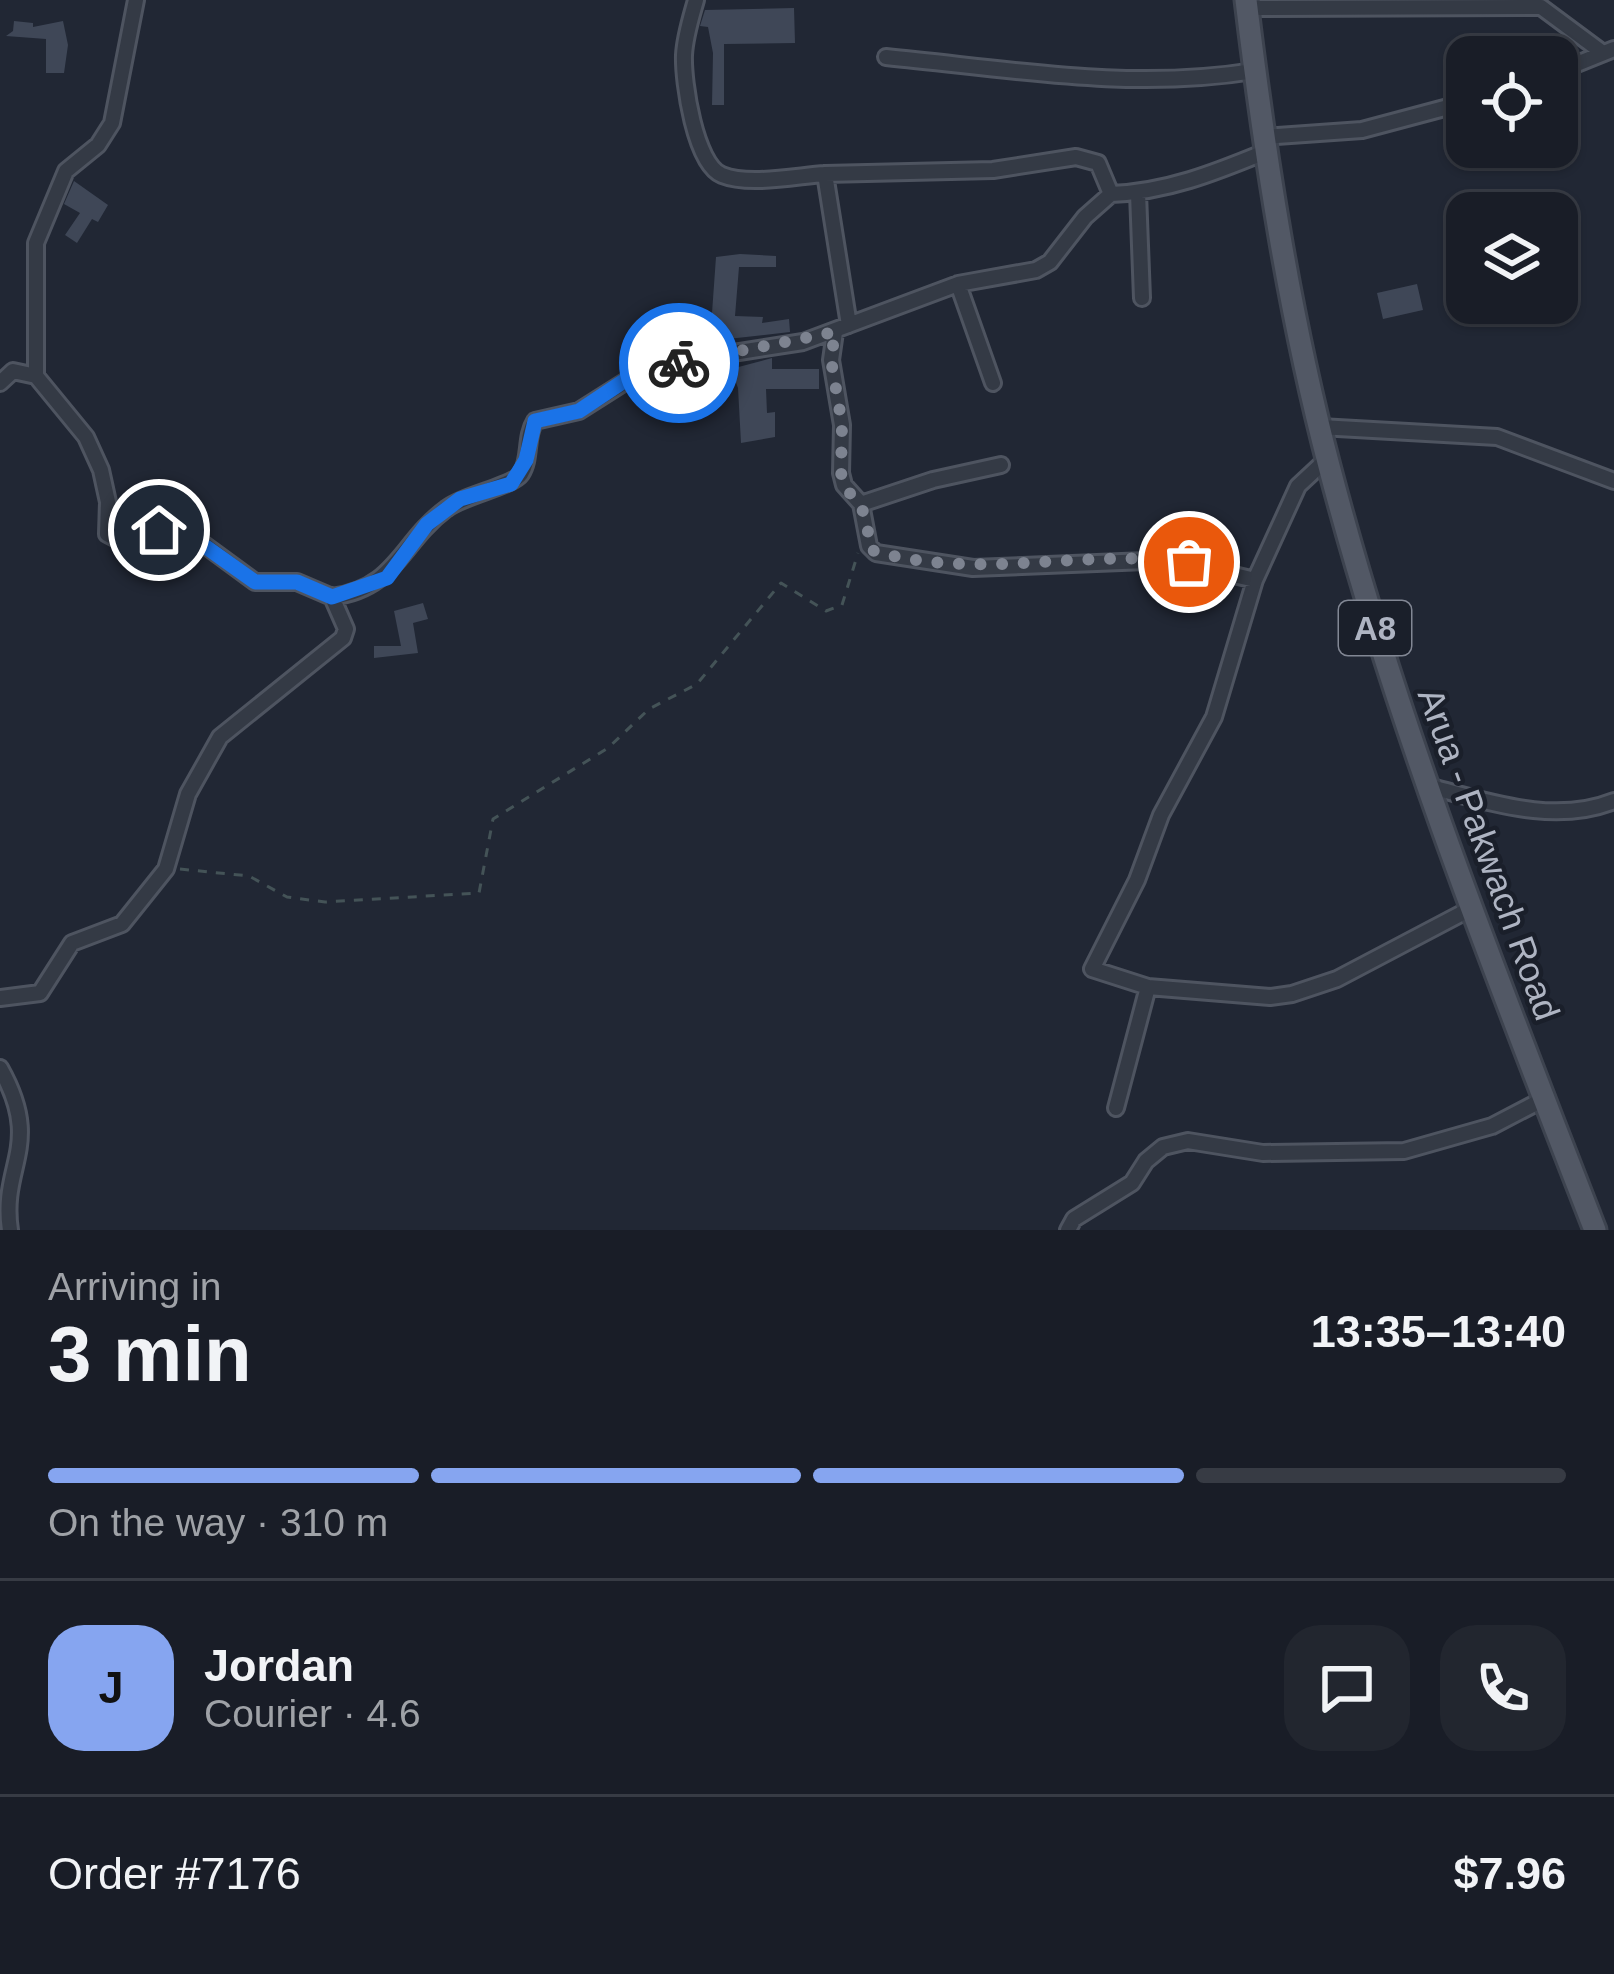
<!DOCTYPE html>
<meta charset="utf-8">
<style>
body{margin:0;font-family:Arial,sans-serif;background:#22262f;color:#f1f3f6;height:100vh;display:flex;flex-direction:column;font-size:45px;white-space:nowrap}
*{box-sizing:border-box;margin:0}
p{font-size:39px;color:#9fa2a7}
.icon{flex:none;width:66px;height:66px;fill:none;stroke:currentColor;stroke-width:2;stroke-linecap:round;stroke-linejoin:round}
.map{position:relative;height:1230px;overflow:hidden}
.sheet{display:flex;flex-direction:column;background:#191d27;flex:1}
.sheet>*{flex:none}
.fabs{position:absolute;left:1446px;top:36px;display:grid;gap:24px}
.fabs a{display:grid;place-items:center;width:132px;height:132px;border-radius:24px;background:#191d27;box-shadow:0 3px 9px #0004,0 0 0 3px #373b44;font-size:60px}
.pin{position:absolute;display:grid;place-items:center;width:102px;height:102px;color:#fff;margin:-51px;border:6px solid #fff;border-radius:50%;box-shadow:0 3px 12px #0007}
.courier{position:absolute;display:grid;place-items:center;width:120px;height:120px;margin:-60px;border:9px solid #1a73e8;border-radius:50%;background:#fff;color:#222;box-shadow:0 3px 15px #0007}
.headline em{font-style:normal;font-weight:600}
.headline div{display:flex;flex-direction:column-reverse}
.headline{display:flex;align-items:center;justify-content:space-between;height:204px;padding:0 48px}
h1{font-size:78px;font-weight:600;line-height:90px}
.bar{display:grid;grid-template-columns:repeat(4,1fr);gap:18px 12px;align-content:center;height:144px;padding:0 48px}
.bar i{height:15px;border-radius:9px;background:#373b44}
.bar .on{background:#86a5f0}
.bar p{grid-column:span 4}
.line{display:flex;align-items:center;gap:30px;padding:0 48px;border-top:3px solid #373b44}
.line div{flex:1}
.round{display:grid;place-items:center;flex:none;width:126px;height:126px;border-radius:36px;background:#22262f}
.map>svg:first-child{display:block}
</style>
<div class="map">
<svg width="1614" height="1230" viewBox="0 0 1614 1230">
<rect width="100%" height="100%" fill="#212734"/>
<path fill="#3f4757" d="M794,8L795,43L724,44V105H712L713,53L708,27L700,26L705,10Z
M14,21L33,23V27L63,21L68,45L64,73H46V39L6,36L13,31Z
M74,181L108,205L98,222L92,219L77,243L65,235L80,213L64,204Z
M740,254L776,256V267H739L735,316L763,317L762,323L789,319L790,332L710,341L716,257Z
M1417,284L1423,310L1383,319L1377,293Z
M772,358V369H819V389H766L767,413L775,412V437L741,443L738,388L731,369Z
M423,603L428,619L413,623L418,653L374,658V646H401L394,611Z"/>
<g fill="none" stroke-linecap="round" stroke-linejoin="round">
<g stroke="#4e5460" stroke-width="20">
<path id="minor" d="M136,0L112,123L98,145L66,171L36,243V376L86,437L101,470L108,502L107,534L141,552L161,530L206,546L255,582H297L332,597C397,588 400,543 446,509C464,495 513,486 521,474C531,459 525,437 535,421L579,411L650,366L803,342L958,284L1036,270L1050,262L1085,217L1111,194
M696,0C691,18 685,36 684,55C683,82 695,164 722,175C749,186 796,176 825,174
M1247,8L1541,7L1603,53
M886,57C1010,69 1130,91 1254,71
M1557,72L1614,49
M1263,137L1362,130L1467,102
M1138,193L1142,298
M958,284L993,383
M849,325L825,174L993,170L1076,157L1098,163L1111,194C1166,192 1214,173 1265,152
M835,332L831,360L842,425L841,473L844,485L861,504L869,546L876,553L973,568L1171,560L1255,580L1298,486L1327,459
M0,383L13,371L36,376
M1320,427L1497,437L1614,481
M861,504L933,480L1001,465
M1255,580L1214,717L1161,815L1137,880L1092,969L1148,987L1270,997L1292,994L1337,979L1470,909
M1431,787C1490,802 1554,825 1614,801
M0,998L40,993L72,943L122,924L166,869L188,794L220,737L343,638L346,629L332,597
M0,1068C44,1146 0,1165 10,1230
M1116,1108L1148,987
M1068,1230L1074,1219L1132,1183L1146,1161L1163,1147L1188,1141L1263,1153L1404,1151L1492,1126L1544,1099"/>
</g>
<g stroke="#3d434f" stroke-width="27">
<path id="primary" d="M1246,0C1265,157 1289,313 1329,466C1397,727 1497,978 1595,1230"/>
</g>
<path stroke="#445357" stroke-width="3" stroke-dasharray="9 9" stroke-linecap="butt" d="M180,869L249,876L287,897L325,902L479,893L493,819L608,748L649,709L697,684L781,583L826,611L842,605L858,553"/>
<use href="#minor" stroke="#343a45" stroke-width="14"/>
<use href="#primary" stroke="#525865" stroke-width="21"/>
</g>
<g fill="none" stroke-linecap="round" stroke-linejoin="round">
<path stroke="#7d8390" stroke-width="12" stroke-dasharray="0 21.6" d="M679,363L835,332L831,360L842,424L841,473L844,485L865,514L871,550C976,582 1082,548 1189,562"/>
<path stroke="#1a73e8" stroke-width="15" d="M159,530L206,547L255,582H297L332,597L387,578L427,524L460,499L511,484L526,460L535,421L579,411L645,367L679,363"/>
</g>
<g text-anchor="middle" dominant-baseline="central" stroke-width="9" stroke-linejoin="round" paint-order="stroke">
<rect fill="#1a1f2a" stroke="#828794" stroke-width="3" x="1339" y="601" width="72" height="54" rx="9"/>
<g font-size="33" font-weight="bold" fill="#aeb4c2">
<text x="1375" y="628">A8</text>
</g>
<g font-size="36" fill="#aeb4c2" stroke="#1a1f2a">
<text transform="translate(1489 854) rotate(70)">Arua - Pakwach Road</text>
</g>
</g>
</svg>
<div class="fabs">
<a><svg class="icon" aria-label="locate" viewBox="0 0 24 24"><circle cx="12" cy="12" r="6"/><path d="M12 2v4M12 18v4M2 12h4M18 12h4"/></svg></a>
<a><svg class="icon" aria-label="layers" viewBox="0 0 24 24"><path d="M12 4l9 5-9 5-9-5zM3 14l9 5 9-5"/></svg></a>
</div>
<div class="pin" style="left:1189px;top:562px;background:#ea580c"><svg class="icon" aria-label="bag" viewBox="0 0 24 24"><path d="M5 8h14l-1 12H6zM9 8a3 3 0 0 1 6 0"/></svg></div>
<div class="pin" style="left:159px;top:530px;background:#1f2937"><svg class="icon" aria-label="home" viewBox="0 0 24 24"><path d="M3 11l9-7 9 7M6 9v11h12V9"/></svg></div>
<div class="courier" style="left:679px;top:363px"><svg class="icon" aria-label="bike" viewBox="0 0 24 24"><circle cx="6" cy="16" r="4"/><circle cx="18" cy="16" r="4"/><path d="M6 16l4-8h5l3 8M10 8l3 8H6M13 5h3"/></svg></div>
</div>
<section class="sheet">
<div class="headline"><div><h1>3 min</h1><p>Arriving in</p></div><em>13:35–13:40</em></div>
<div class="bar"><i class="on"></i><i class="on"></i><i class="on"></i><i></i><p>On the way · 310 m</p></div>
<div class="line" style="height:216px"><b class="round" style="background:#86a5f0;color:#111">J</b><div><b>Jordan</b><p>Courier · 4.6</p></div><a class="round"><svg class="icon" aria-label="chat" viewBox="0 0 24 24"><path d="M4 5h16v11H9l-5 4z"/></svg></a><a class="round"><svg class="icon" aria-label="phone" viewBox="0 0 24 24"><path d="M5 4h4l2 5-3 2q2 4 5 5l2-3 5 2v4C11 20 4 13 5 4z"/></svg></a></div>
<div class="line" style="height:156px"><div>Order #7176</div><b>$7.96</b></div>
</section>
